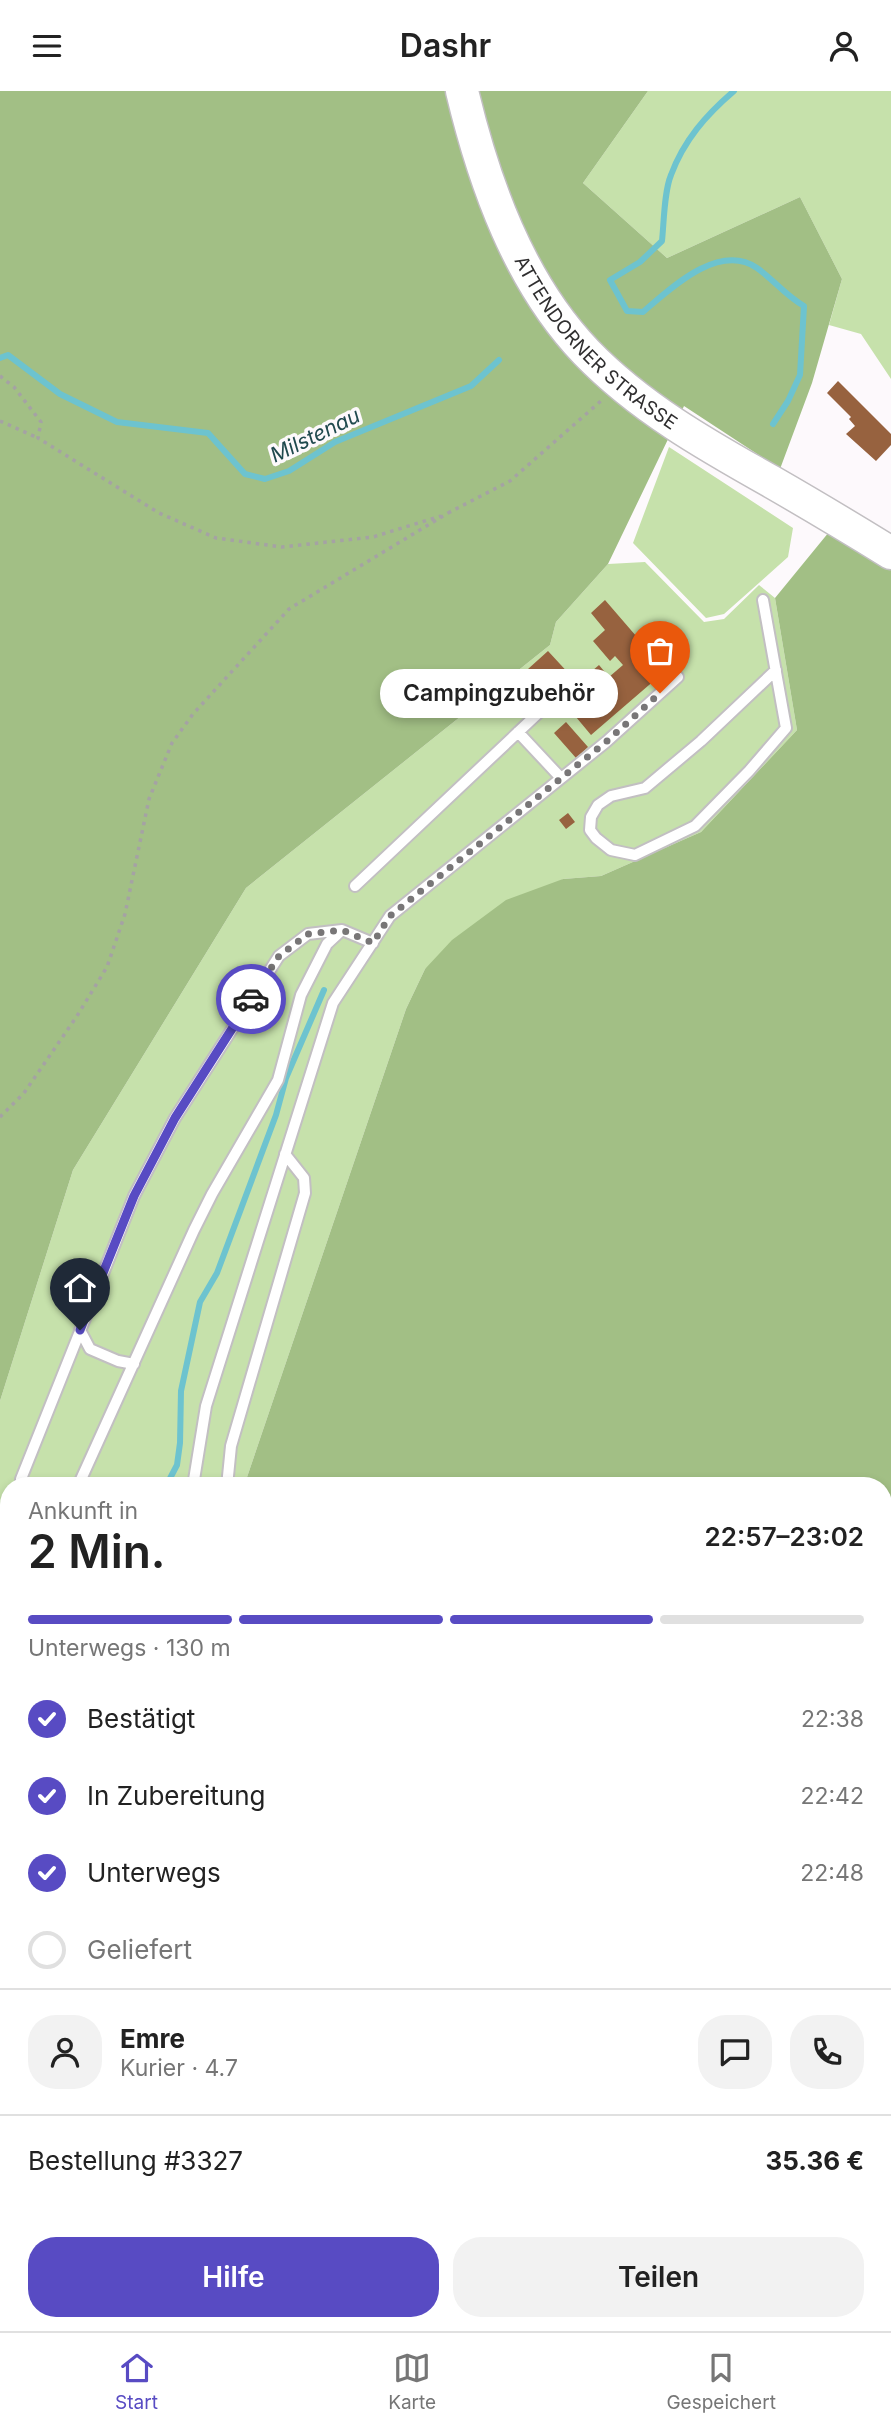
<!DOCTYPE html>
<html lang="de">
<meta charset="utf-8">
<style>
body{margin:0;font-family:Inter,sans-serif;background:#f2f2f2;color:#222;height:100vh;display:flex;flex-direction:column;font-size:26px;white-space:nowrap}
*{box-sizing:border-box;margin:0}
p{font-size:23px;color:#767676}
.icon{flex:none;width:38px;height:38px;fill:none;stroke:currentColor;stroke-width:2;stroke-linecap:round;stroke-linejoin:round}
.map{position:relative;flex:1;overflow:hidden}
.drawer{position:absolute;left:0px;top:1386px;width:892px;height:854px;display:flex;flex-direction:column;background:#fff;border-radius:28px 28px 0 0;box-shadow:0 4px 10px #0003}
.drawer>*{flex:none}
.pin{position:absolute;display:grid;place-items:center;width:60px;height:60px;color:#fff;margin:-72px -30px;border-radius:50% 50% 50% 0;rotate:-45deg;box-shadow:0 0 7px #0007}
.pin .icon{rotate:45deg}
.courier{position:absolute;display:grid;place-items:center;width:70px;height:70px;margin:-35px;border:5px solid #584bc3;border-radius:50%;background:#fff;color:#222;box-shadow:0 2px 9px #0007}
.bubble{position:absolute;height:49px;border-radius:24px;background:#fff;box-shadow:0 4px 10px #0003;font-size:23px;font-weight:600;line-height:49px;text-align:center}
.summary em{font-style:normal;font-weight:600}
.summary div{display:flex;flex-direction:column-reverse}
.summary{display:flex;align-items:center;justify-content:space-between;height:119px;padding:0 28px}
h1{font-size:46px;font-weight:600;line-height:52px}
.bar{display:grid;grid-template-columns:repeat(4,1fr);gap:10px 7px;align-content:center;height:84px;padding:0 28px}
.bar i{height:9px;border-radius:5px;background:#e0e0e0}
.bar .current{background:#584bc3}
.bar p{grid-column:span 4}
.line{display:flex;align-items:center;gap:18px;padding:0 28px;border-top:2px solid #e0e0e0}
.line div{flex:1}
.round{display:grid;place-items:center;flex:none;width:74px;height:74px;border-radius:28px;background:#f2f2f2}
ol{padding:0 28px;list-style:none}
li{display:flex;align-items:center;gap:21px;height:77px}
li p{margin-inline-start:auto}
li .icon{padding:7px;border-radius:50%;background:#584bc3;color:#fff;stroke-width:4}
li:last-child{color:#767676}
li i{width:38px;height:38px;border:4px solid #e0e0e0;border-radius:50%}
.button{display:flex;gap:14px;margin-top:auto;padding:14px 28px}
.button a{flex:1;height:80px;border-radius:28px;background:#584bc3;color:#fff;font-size:28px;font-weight:600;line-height:80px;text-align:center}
.button a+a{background:#f2f2f2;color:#222}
header{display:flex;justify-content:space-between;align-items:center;height:91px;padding:0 28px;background:#fff;font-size:32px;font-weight:600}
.tabs{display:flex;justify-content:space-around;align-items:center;height:98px;border-top:2px solid #e0e0e0;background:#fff;font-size:19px;color:#767676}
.tabs a{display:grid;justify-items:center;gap:4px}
.tabs .current{color:#584bc3}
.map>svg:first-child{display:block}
</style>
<header><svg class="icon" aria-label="menu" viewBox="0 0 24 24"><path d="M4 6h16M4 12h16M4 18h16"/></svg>Dashr<svg class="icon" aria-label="person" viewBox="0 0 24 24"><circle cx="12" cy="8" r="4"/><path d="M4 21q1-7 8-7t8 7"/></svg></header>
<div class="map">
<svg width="891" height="2240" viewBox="0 0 891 2240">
<rect width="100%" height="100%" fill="#fdf9fc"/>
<path fill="#c6e1ab" d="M648,0H891V288L861,243L829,234L842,188L800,106L667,167L583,92Z
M669,356L793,437L788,466L724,523L706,527L633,452Z
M645,471L704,531L724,528L759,494L775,507L797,639L701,741L601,785L563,788L425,878L406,918L244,1395H9V2008L0,2006V1310L73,1079L246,797L550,554L556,531L608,473Z
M884,1707L891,1712V2240H765L770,2231H884Z
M77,2231H160L111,2240H77Z"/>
<path fill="#a2bf85" d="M0,0H648L583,92L667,167L800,106L842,188L812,292L780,378L684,315L608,473L556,531L550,554L246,797L73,1079L0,1310Z
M829,441L891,476V1712L884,1707V1395H244L406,918L425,878L452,849L506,809L563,788L601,785L701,741L797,639L775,507Z
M0,2006L9,2008V2231H77V2240H0Z
M160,2231H772L767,2240H111Z"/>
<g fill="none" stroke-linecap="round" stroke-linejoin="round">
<path stroke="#6dc3cf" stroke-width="6" d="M734,0C706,24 684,49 671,84C664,101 664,131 662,150L640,171L610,189L627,220L643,221C671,197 719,151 757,177C774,189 786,205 804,215L800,284L788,310L773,333
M0,267L8,264L60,303L117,331L208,342L245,383L265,388L289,380L335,351L471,295L499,269
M166,1395L177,1374L180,1352L181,1300L200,1211L217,1182L276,1024L286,987L324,899
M0,1720L9,1702"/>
</g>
<path fill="#97623f" d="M838,290L891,343V354L876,370L846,343L855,335L849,328L851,326L827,302Z
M605,509L649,560L667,543L685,563L591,644L571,620L581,611L571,598L599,574L609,586L623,574L615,565L610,570L593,550L605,539L591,522Z
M548,560L572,586L531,623L507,597Z
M566,631L588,656L576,667L554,642Z
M568,722L575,731L566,738L559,729Z"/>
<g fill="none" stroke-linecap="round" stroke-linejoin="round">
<g stroke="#c2bfc2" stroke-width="14">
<path id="service" d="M763,509L786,637L749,680L695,735L635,764L611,759L596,747L590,739L591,726L598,714L611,705L645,697L701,650L776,579
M518,641L561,687
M355,795L549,612
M80,1239L90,1258L118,1270L134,1273
M22,1395L21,1388L134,1105L175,1027L279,865L308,843L342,839L373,852
M78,1395L194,1139L212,1103L278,989L301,904L327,853L342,839
M193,1395L206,1315L333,912L390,825L606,651L678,586
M227,1395L231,1355L305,1102L304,1087L285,1063
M0,1601L9,1577
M0,1793L9,1778
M0,1900L9,1891
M884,2003L891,2002
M884,2206L891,2218
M776,2240L782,2231"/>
</g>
<g stroke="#c2bfc2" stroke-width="35">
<g id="secondary">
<path id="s1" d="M462,0C484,92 519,191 586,261C639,316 706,354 772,391C812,414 852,438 891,462"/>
</g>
</g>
<path stroke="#a5a2a4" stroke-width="3.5" stroke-dasharray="3.5 5" stroke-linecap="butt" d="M0,285L14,296L41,331L38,347L159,422L216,447L282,456L373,446L441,425
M0,330L38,347
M448,422L510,390L602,309
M0,1026L24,1002L77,925L107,876L125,823L149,708L172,652L193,623L289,518L448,422
M0,1718L9,1721
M0,2190L9,2196
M54,2231L64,2240"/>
<use href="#service" stroke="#fff" stroke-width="10"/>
<use href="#secondary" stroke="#fff" stroke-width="32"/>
</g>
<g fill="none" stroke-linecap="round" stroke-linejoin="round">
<path stroke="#787677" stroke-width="7" stroke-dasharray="0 12.6" d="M251,908L279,865L308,843L342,839L373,852L390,825L606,651L660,602"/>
<path stroke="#584bc3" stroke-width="9" d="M80,1239L134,1105L175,1027L251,908"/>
</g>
<g text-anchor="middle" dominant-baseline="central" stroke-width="7" stroke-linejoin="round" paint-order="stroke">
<g font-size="19" fill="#302f30" stroke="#fdf9fc">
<text stroke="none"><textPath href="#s1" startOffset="292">ATTENDORNER STRASSE</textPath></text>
</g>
<g font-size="21" font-style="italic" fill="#20494e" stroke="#fdf9fc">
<text transform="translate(315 344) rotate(-26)">Milstenau</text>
</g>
</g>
</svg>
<div class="pin" style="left:660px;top:602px;background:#ea580c"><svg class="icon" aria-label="bag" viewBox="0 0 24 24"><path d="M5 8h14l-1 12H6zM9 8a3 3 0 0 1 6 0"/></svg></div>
<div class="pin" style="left:80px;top:1239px;background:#1f2937"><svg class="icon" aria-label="home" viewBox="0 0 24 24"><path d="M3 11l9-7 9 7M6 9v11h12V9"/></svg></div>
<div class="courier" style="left:251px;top:908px"><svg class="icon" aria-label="car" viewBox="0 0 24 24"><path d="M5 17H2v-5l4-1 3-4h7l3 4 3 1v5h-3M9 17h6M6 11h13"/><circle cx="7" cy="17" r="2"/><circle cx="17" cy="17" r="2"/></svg></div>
<div class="bubble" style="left:380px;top:578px;width:238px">Campingzubehör</div>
<section class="drawer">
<div class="summary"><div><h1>2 Min.</h1><p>Ankunft in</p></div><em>22:57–23:02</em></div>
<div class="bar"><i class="current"></i><i class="current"></i><i class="current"></i><i></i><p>Unterwegs · 130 m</p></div>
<ol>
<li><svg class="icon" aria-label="check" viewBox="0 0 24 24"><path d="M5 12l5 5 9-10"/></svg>Bestätigt<p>22:38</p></li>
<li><svg class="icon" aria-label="check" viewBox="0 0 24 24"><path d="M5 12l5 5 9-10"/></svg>In Zubereitung<p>22:42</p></li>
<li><svg class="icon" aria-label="check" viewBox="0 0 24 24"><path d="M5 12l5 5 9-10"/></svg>Unterwegs<p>22:48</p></li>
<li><i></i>Geliefert</li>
</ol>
<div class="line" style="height:126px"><a class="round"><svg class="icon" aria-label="person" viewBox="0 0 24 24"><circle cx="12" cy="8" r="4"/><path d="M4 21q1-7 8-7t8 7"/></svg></a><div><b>Emre</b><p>Kurier · 4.7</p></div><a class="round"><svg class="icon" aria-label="chat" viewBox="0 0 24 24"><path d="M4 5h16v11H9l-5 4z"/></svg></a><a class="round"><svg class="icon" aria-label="phone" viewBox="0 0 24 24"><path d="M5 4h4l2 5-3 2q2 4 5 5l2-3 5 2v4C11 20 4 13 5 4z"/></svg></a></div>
<div class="line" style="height:91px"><div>Bestellung #3327</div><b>35.36 €</b></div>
<div class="button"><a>Hilfe</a><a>Teilen</a></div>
</section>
</div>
<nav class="tabs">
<a class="current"><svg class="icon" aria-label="home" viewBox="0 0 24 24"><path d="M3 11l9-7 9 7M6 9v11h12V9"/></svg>Start</a>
<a><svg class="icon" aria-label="map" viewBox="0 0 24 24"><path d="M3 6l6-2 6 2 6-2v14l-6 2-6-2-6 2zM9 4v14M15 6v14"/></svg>Karte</a>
<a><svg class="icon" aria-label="saved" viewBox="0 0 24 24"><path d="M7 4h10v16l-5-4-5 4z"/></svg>Gespeichert</a>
</nav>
